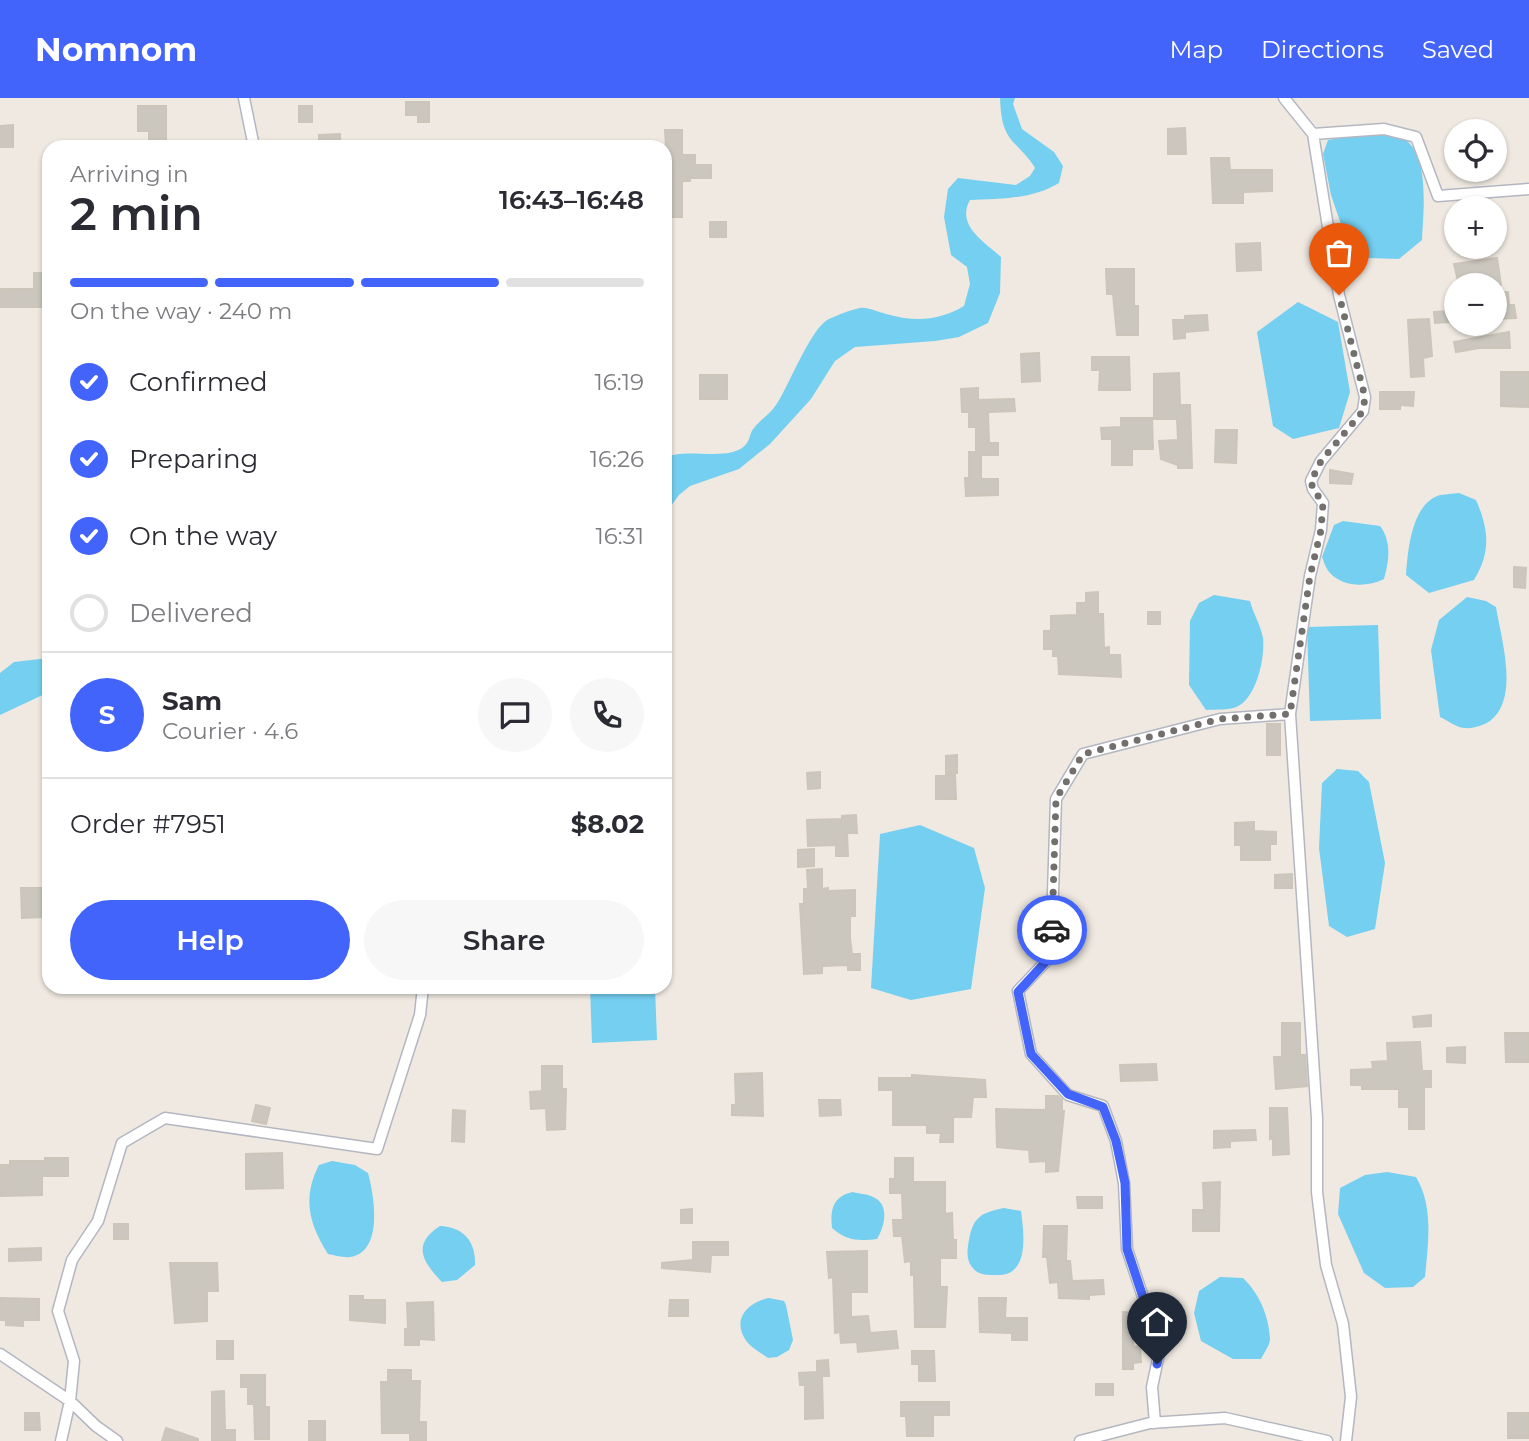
<!DOCTYPE html>
<meta charset="utf-8">
<style>
body{margin:0;font-family:Montserrat,sans-serif;background:#f7f7f7;color:#2b2b33;height:100vh;display:flex;flex-direction:column;font-size:26px;white-space:nowrap}
*{box-sizing:border-box;margin:0}
p{font-size:23px;color:#7c7c81}
.icon{flex:none;width:38px;height:38px;fill:none;stroke:currentColor;stroke-width:2;stroke-linecap:round;stroke-linejoin:round}
.map{position:relative;flex:1;overflow:hidden}
.sheet{position:absolute;left:42px;top:42px;width:630px;height:854px;display:flex;flex-direction:column;background:#fff;border-radius:21px;box-shadow:0 2px 5px #0004}
.sheet>*{flex:none}
.buttons{position:absolute;left:1444px;top:21px;display:grid;gap:14px}
.buttons a{display:grid;place-items:center;width:63px;height:63px;border-radius:50%;background:#fff;box-shadow:0 2px 5px #0004;font-size:35px}
.pin{position:absolute;display:grid;place-items:center;width:60px;height:60px;color:#fff;margin:-72px -30px;border-radius:50% 50% 50% 0;rotate:-45deg;box-shadow:0 0 7px #0007}
.pin .icon{rotate:45deg}
.courier{position:absolute;display:grid;place-items:center;width:70px;height:70px;margin:-35px;border:5px solid #4264fb;border-radius:50%;background:#fff;color:#222;box-shadow:0 2px 9px #0007}
.summary em{font-style:normal;font-weight:600}
.summary div{display:flex;flex-direction:column-reverse}
.summary{display:flex;align-items:center;justify-content:space-between;height:119px;padding:0 28px}
h1{font-size:46px;font-weight:600;line-height:52px}
.bar{display:grid;grid-template-columns:repeat(4,1fr);gap:10px 7px;align-content:center;height:84px;padding:0 28px}
.bar i{height:9px;border-radius:5px;background:#e1e1e2}
.bar .active{background:#4264fb}
.bar p{grid-column:span 4}
.line{display:flex;align-items:center;gap:18px;padding:0 28px;border-top:2px solid #e1e1e2}
.line div{flex:1}
.round{display:grid;place-items:center;flex:none;width:74px;height:74px;border-radius:37px;background:#f7f7f7}
ol{padding:0 28px;list-style:none}
li{display:flex;align-items:center;gap:21px;height:77px}
li p{margin-inline-start:auto}
li .icon{padding:7px;border-radius:50%;background:#4264fb;color:#fff;stroke-width:4}
li:last-child{color:#7c7c81}
li i{width:38px;height:38px;border:4px solid #e1e1e2;border-radius:50%}
.button{display:flex;gap:14px;margin-top:auto;padding:14px 28px}
.button a{flex:1;height:80px;border-radius:42px;background:#4264fb;color:#fff;font-size:28px;font-weight:600;line-height:80px;text-align:center}
.button a+a{background:#f7f7f7;color:#2b2b33}
header{display:flex;align-items:center;gap:42px;box-sizing:border-box;height:98px;padding:0 35px;background:#4264fb;color:#fff}
header strong{font-size:33px}
nav{display:flex;gap:38px;margin-inline-start:auto;font-size:24px}
.map>svg:first-child{display:block}
</style>
<header>
<strong>Nomnom</strong>
<nav><a>Map</a><a>Directions</a><a>Saved</a></nav>
</header>
<div class="map">
<svg width="1529" height="1343" viewBox="0 0 1529 1343">
<rect width="100%" height="100%" fill="#efe9e1"/>
<path fill="#75cff0" d="M1000,0H1015L1013,6L1022,31L1054,54L1063,68L1059,85C1033,101 1000,101 970,102C956,127 983,143 1001,159L1000,195L988,225L959,239L935,243L855,249L835,263L811,301L770,346L739,371L690,388L679,397L665,416V360C685,348 732,366 747,345C750,341 750,334 754,330C760,322 770,316 776,307C789,288 811,229 829,221C838,217 850,212 860,210C868,209 878,214 886,216C914,224 939,223 964,208L970,186L967,169L951,157L944,119L948,91L958,80L1016,87L1030,78L1035,70C1030,61 1024,56 1017,48C1002,34 1001,19 1000,0Z
M1354,38C1368,38 1389,34 1402,40C1431,54 1423,116 1422,142L1399,161L1367,160L1345,138L1331,97L1323,56L1328,42Z
M1298,204L1338,224L1350,294L1339,330L1293,341L1273,328L1257,234Z
M1459,395L1476,402C1489,432 1491,454 1474,482L1429,495L1406,477C1408,453 1411,409 1437,398C1443,396 1453,396 1459,395Z
M1343,423L1380,428C1392,444 1389,463 1384,481C1368,489 1344,490 1330,475C1326,471 1324,464 1322,459L1334,427Z
M1214,497L1250,503C1253,515 1261,528 1263,540C1265,560 1257,596 1240,607C1231,613 1216,611 1206,612L1189,587L1190,523L1199,505Z
M1467,499L1486,503L1496,509C1501,541 1520,600 1490,623C1484,627 1473,631 1465,630C1457,630 1447,622 1440,619L1431,552L1439,522Z
M1378,527L1381,621L1310,623L1307,529Z
M49,560V594L0,617V575L14,564Z
M1337,671L1358,673L1369,684L1385,765L1375,831L1347,839L1329,828L1319,750L1322,685Z
M920,727L974,750L985,790L971,891L911,902L871,890L880,736Z
M590,889H655L657,942L592,945Z
M332,1063L355,1067L368,1075C374,1097 384,1154 350,1159C344,1160 334,1157 328,1156C309,1126 302,1100 319,1067Z
M1387,1074L1416,1079C1434,1109 1428,1146 1425,1179L1413,1189L1385,1190L1364,1175L1338,1116L1340,1090L1365,1077Z
M853,1094C860,1096 869,1096 875,1100C890,1108 884,1130 877,1141C858,1143 847,1143 832,1130C830,1112 833,1098 853,1094Z
M1004,1110L1021,1113C1024,1136 1030,1179 996,1177C986,1177 978,1177 972,1169C967,1163 967,1155 968,1148C972,1122 977,1115 1004,1110Z
M440,1128C463,1129 476,1143 475,1167L457,1182L442,1184C423,1164 411,1147 440,1128Z
M1220,1179L1243,1180C1259,1195 1269,1218 1270,1241C1270,1247 1264,1255 1261,1261H1233L1201,1243L1194,1215L1199,1193Z
M769,1200L784,1203L786,1207L793,1242L789,1252L777,1259L768,1260C761,1255 750,1249 745,1241C732,1220 749,1204 769,1200Z"/>
<path fill="#cbc7bf" stroke="#cbc5ba" stroke-width="2" d="M406,4H429V24H418V17H406Z
M138,8H166V46L149,47V33H138Z
M299,8H312V24H299Z
M13,27V49H0V28Z
M1185,30L1186,56H1168V31Z
M665,32H682V57H695V67H711V80H690V83H682V119H665V85H668Z
M340,36V49H319V37Z
M1211,60H1229L1230,72H1272V93L1243,94V105H1213Z
M710,124H726V139H710Z
M1260,145L1261,172L1237,173L1236,146Z
M1497,160L1501,187H1459L1454,166Z
M1106,171H1134V208H1138V237H1117L1113,196H1107Z
M34,175H49V209H0V191H34Z
M1508,194L1509,207H1514L1516,220L1494,221V195Z
M1449,213L1450,224L1435,225L1434,214Z
M1207,217L1208,232L1185,234V240L1174,241L1173,222H1185V218Z
M1429,221L1432,258L1423,260L1424,278L1411,279L1408,222Z
M1509,234L1510,250H1479L1456,254L1454,244Z
M1039,255L1040,283L1022,284L1021,256Z
M1092,259H1129L1130,292H1099L1100,272H1092Z
M1501,274H1529V309L1501,308Z
M1179,275L1180,307H1190L1192,370H1178V367L1161,361L1159,343L1178,342L1177,321H1154V276Z
M700,277H727V301H700Z
M978,290V302L1014,301L1015,313L988,314L989,345H998V357H981V381H998V397L966,398L965,380H969V354H976V329H969V314H962L961,291Z
M1380,294H1414L1413,308L1400,307V311H1380Z
M1121,320H1152L1153,351H1132V367H1112V341H1102L1101,330L1121,329Z
M1216,332H1237L1236,365L1215,364Z
M1330,372L1353,376L1351,386L1330,385Z
M1514,469L1526,470L1525,490L1514,489Z
M1098,494V516H1103L1104,550L1109,549V557H1120L1121,579L1059,576L1058,558H1053V551H1044V533H1051V518L1077,517V505H1086V495Z
M1148,514H1160V526H1148Z
M1267,626H1280V657H1267Z
M957,657V675L946,676V658Z
M820,674V690L808,691L807,675Z
M955,677L956,701H936V678Z
M856,717L857,735H847L848,758H836V747L808,748L807,722L842,721V718Z
M1254,724V733L1276,734V746H1270V762H1241V747H1235V725Z
M814,751V768L798,769V752Z
M822,771V791L828,790V793L855,792V818H850V840L852,856H860V872H848V867L822,868V875L804,876L800,806H804V791H808L807,772Z
M1292,776V790H1275V777Z
M21,790H43L44,819L22,820Z
M1431,917V928L1414,929L1413,919Z
M1282,925H1300V957H1305L1307,988L1276,991L1274,959H1282Z
M1505,935H1529V964H1506Z
M1420,944L1422,973H1431V989H1424V1031H1409V1009H1399V991H1362V987H1351V972L1373,971L1372,964L1388,963L1387,945Z
M1465,949V965L1447,964V950Z
M1156,966L1157,982L1121,983L1120,967Z
M542,968H562V991H566L565,1031L547,1032L546,1010L531,1011L530,994L542,993Z
M762,975L763,1018L732,1017V1007H736L735,976Z
M912,977L985,982L986,999H973L971,1019H953V1044H940L941,1035H927V1027H893V992H879V980H912Z
M1046,998H1058L1062,1002V1013H1064L1058,1073L1046,1074V1063L1030,1064L1029,1052L997,1049L996,1011L1046,1012Z
M819,1002H840L841,1017L820,1018Z
M256,1007L270,1010L266,1026L252,1023Z
M1270,1010H1287L1289,1056L1273,1057V1040L1270,1041Z
M453,1012L465,1013L464,1044L452,1043Z
M1255,1032L1256,1042L1230,1043V1049L1214,1050V1033Z
M282,1055L283,1090L246,1091V1056Z
M45,1060H68V1078H42V1097L0,1098V1067H10V1063H45Z
M895,1060H913V1084H945V1116L952,1115L953,1142H956V1160H940V1189H947L945,1229H915L914,1177H911V1163L905,1164L902,1138H894L893,1122H903L902,1095H890V1081H895Z
M1220,1084L1219,1133H1193V1112H1204L1203,1085Z
M1077,1099H1102V1110H1078Z
M692,1111V1125H681V1112Z
M114,1126H128V1141H114Z
M1044,1128H1067L1066,1163H1070L1072,1183L1103,1182L1104,1196L1089,1197V1201L1059,1200L1058,1184L1050,1185L1047,1159H1043Z
M693,1144H728V1157H711L710,1174L662,1170V1165L693,1162Z
M41,1150V1162L9,1163V1151Z
M867,1153V1194H851V1219L868,1218L870,1235L896,1233L898,1250L858,1254L857,1244L841,1245L840,1234L835,1235L833,1179L829,1180L827,1154Z
M170,1165H217L218,1193H207V1223L175,1225Z
M350,1198H363V1202H385V1225L350,1222Z
M0,1200L39,1201V1222H23V1228L6,1227V1222H0Z
M979,1200H1006L1005,1220H1027V1242H1012V1235L980,1234Z
M670,1202H688V1218H669Z
M433,1204L434,1242L419,1241V1247H405V1231H408L407,1205Z
M1123,1214L1133,1215V1249L1140,1248L1141,1264L1133,1265V1271H1123Z
M217,1243H233V1261H217Z
M912,1253H934L935,1283H919V1266H912Z
M828,1262L829,1278H822L823,1320L805,1321V1287H800L799,1275L817,1274V1263Z
M388,1272H411V1283H420L419,1324H426V1343H410V1335H382L381,1284H388Z
M241,1277H265V1309H269V1341H255L254,1306H248V1289H241Z
M1096,1286H1113V1297H1096Z
M224,1293L225,1332H235V1343H212V1294Z
M901,1304H949V1317H933V1338H907L906,1318H901Z
M25,1315H39L40,1332H25Z
M1508,1315H1529V1340H1508Z
M309,1323H325V1343H309Z
M166,1330L198,1341V1343H162Z"/>
<g fill="none" stroke-linecap="round" stroke-linejoin="round">
<g stroke="#b4b7c1" stroke-width="13">
<path id="street" d="M244,0L254,49
M1284,0L1313,36L1384,31L1416,39L1438,98L1529,91
M1313,36L1339,197L1365,299L1363,313L1321,363L1311,383L1313,391L1323,405L1321,432L1310,478L1290,616L1317,1020V1094L1326,1167L1343,1226L1351,1299L1346,1343
M0,1256L70,1303L96,1328L117,1343
M1155,1325L1152,1289L1162,1242L1147,1211L1127,1151L1124,1085L1116,1043L1103,1008L1068,997L1031,956L1018,893L1051,858L1056,701L1083,656L1220,621L1290,616
M61,1343L70,1303L74,1263L58,1213L72,1162L98,1123L122,1045L165,1020L377,1051L420,917L423,889
M1080,1343L1150,1325L1225,1320L1327,1343"/>
</g>
<use href="#street" stroke="#fff" stroke-width="10"/>
</g>
<g fill="none" stroke-linecap="round" stroke-linejoin="round">
<path stroke="#726f6d" stroke-width="7" stroke-dasharray="0 12.6" d="M1052,832L1056,701L1083,656L1220,621L1290,616L1310,478L1321,432L1323,405L1313,391L1311,383L1321,363L1363,313L1365,299L1339,197"/>
<path stroke="#4264fb" stroke-width="9" d="M1052,832L1051,858L1018,894L1031,956L1068,996L1103,1009L1116,1043L1125,1085L1127,1151L1147,1211L1162,1242L1157,1266"/>
</g>
</svg>
<div class="buttons">
<a><svg class="icon" aria-label="locate" viewBox="0 0 24 24"><circle cx="12" cy="12" r="6"/><path d="M12 2v4M12 18v4M2 12h4M18 12h4"/></svg></a>
<a>+</a>
<a>−</a>
</div>
<div class="pin" style="left:1339px;top:197px;background:#ea580c"><svg class="icon" aria-label="bag" viewBox="0 0 24 24"><path d="M5 8h14l-1 12H6zM9 8a3 3 0 0 1 6 0"/></svg></div>
<div class="pin" style="left:1157px;top:1266px;background:#1f2937"><svg class="icon" aria-label="home" viewBox="0 0 24 24"><path d="M3 11l9-7 9 7M6 9v11h12V9"/></svg></div>
<div class="courier" style="left:1052px;top:832px"><svg class="icon" aria-label="car" viewBox="0 0 24 24"><path d="M5 17H2v-5l4-1 3-4h7l3 4 3 1v5h-3M9 17h6M6 11h13"/><circle cx="7" cy="17" r="2"/><circle cx="17" cy="17" r="2"/></svg></div>
<section class="sheet">
<div class="summary"><div><h1>2 min</h1><p>Arriving in</p></div><em>16:43–16:48</em></div>
<div class="bar"><i class="active"></i><i class="active"></i><i class="active"></i><i></i><p>On the way · 240 m</p></div>
<ol>
<li><svg class="icon" aria-label="check" viewBox="0 0 24 24"><path d="M5 12l5 5 9-10"/></svg>Confirmed<p>16:19</p></li>
<li><svg class="icon" aria-label="check" viewBox="0 0 24 24"><path d="M5 12l5 5 9-10"/></svg>Preparing<p>16:26</p></li>
<li><svg class="icon" aria-label="check" viewBox="0 0 24 24"><path d="M5 12l5 5 9-10"/></svg>On the way<p>16:31</p></li>
<li><i></i>Delivered</li>
</ol>
<div class="line" style="height:126px"><b class="round" style="background:#4264fb;color:#fff">S</b><div><b>Sam</b><p>Courier · 4.6</p></div><a class="round"><svg class="icon" aria-label="chat" viewBox="0 0 24 24"><path d="M4 5h16v11H9l-5 4z"/></svg></a><a class="round"><svg class="icon" aria-label="phone" viewBox="0 0 24 24"><path d="M5 4h4l2 5-3 2q2 4 5 5l2-3 5 2v4C11 20 4 13 5 4z"/></svg></a></div>
<div class="line" style="height:91px"><div>Order #7951</div><b>$8.02</b></div>
<div class="button"><a>Help</a><a>Share</a></div>
</section>
</div>
